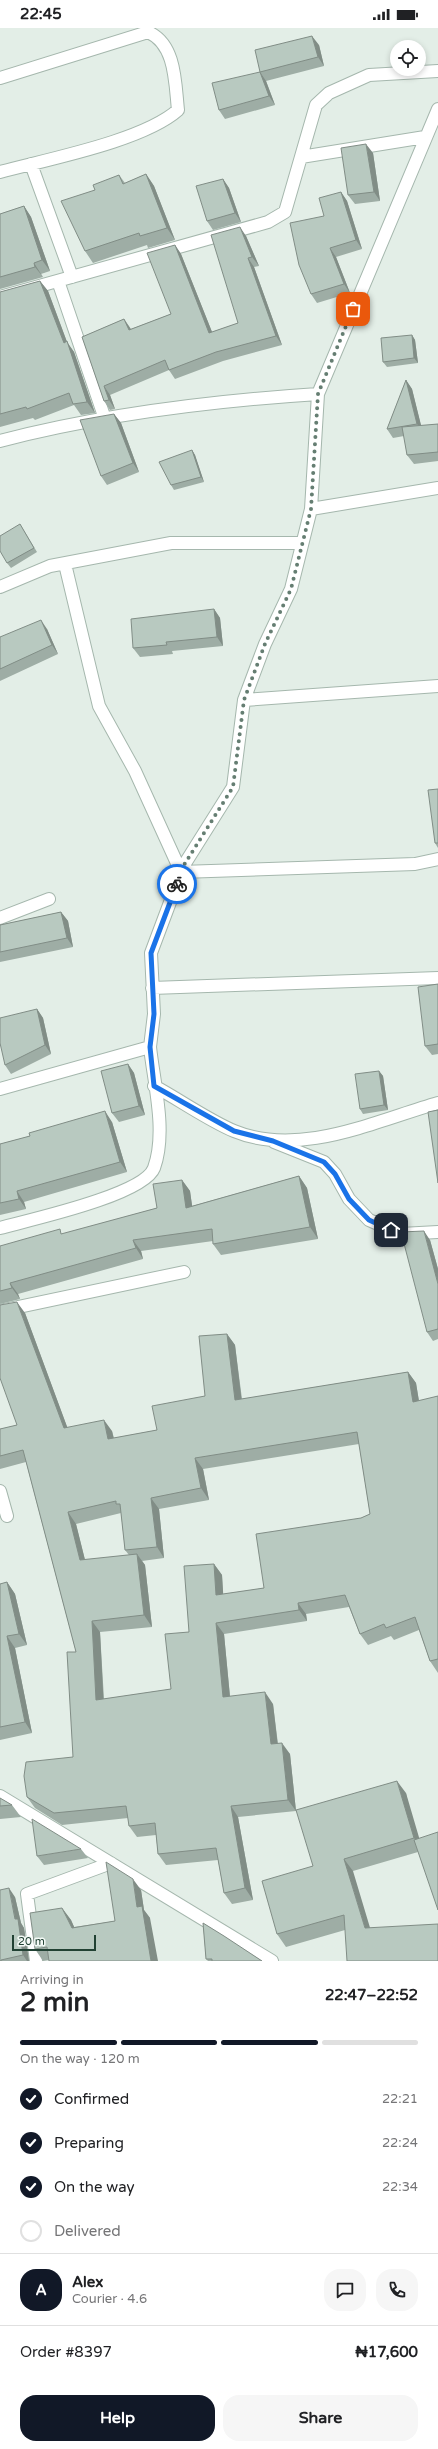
<!DOCTYPE html>
<meta charset="utf-8">
<style>
body{margin:0;font-family:"Varela Round",sans-serif;background:#f6f6f6;color:#202124;height:100vh;display:flex;flex-direction:column;font-size:15px;white-space:nowrap}
*{box-sizing:border-box;margin:0}
p{font-size:13px;color:#757577}
.icon{flex:none;width:22px;height:22px;fill:none;stroke:currentColor;stroke-width:2;stroke-linecap:round;stroke-linejoin:round}
.map{position:relative;height:1933px;overflow:hidden}
.panel{display:flex;flex-direction:column;background:#fff;flex:1}
.panel>*{flex:none}
.buttons{position:absolute;left:390px;top:12px;display:grid;gap:8px}
.buttons a{display:grid;place-items:center;width:36px;height:36px;border-radius:50%;background:#fff;box-shadow:0 2px 6px #0003;font-size:20px}
.scale{position:absolute;left:12px;bottom:10px;width:84px;box-sizing:border-box;padding-left:4px;border:2px solid #214133;border-top:0;font-size:11px;line-height:14px;white-space:nowrap;color:#214133;-webkit-text-stroke:3px #f4faf6;paint-order:stroke}
.pin{position:absolute;display:grid;place-items:center;width:34px;height:34px;color:#fff;margin:-17px;border-radius:8px;box-shadow:0 2px 6px #0006}
.courier{position:absolute;display:grid;place-items:center;width:40px;height:40px;margin:-20px;border:3px solid #1a73e8;border-radius:50%;background:#fff;color:#222;box-shadow:0 1px 5px #0007}
.head em{font-style:normal;font-weight:700}
.head div{display:flex;flex-direction:column-reverse}
.head{display:flex;align-items:center;justify-content:space-between;height:68px;padding:0 20px}
h1{font-size:26px;font-weight:700;line-height:30px}
.bar{display:grid;grid-template-columns:repeat(4,1fr);gap:6px 4px;align-content:center;height:48px;padding:0 20px}
.bar i{height:5px;border-radius:3px;background:#e0e0e0}
.bar .active{background:#111827}
.bar p{grid-column:span 4}
.line{display:flex;align-items:center;gap:10px;padding:0 20px;border-top:1px solid #e0e0e0}
.line div{flex:1}
.round{display:grid;place-items:center;flex:none;width:42px;height:42px;border-radius:16px;background:#f6f6f6}
ol{padding:0 20px;list-style:none}
li{display:flex;align-items:center;gap:12px;height:44px}
li p{margin-inline-start:auto}
li .icon{padding:4px;border-radius:50%;background:#111827;color:#fff;stroke-width:4}
li:last-child{color:#757577}
li i{width:22px;height:22px;border:2px solid #e0e0e0;border-radius:50%}
.primary-button{display:flex;gap:8px;margin-top:auto;padding:8px 20px}
.primary-button a{flex:1;height:46px;border-radius:16px;background:#111827;color:#fff;font-size:16px;font-weight:700;line-height:46px;text-align:center}
.primary-button a+a{background:#f6f6f6;color:#202124}
.status{display:flex;justify-content:space-between;align-items:center;height:28px;padding:0 20px;background:#fff;direction:ltr}
.status svg{height:11px;fill:currentColor}
.map>svg:first-child{display:block}
</style>
<div class="status"><b>22:45</b><svg viewBox="0 0 49 12"><path d="M0 12V9h3v3zM5 12V6h3v6zM10 12V3h3v9zM15 12V0h3v12zM26 1h20v11H26zM47 4h2v5h-2z"/></svg></div>
<div class="map">
<svg width="438" height="1933" viewBox="0 0 438 1933">
<rect width="100%" height="100%" fill="#e3eee7"/>
<g fill="none" stroke-linecap="round" stroke-linejoin="round">
<g stroke="#a5b7ad" stroke-width="14">
<path id="minor" d="M0,50L148,4C176,16 175,55 178,82C143,113 48,131 0,144
M301,129L425,109
M31,136L72,249
M58,253L105,391
M0,269L268,194L285,184L316,77L329,65L369,47L438,43
M0,413C103,386 211,373 318,366
M311,481L438,460
M65,536L99,678L135,743L181,844L415,836L438,831
M0,559L50,538L171,515H301
M244,672L438,658
M0,890L49,871
M152,960L438,950
M154,1058C180,1072 208,1092 234,1103C299,1130 375,1093 438,1075
M0,1061L150,1019L154,986L151,925L184,837L233,759L244,672L265,616L291,561L311,481L318,366L438,81
M274,1114L324,1134L335,1146L349,1171L369,1192L401,1206L438,1204
M0,1200C29,1192 144,1167 154,1140C167,1104 154,1056 150,1019
M0,1283L184,1244
M0,1463L7,1488
M0,1768L272,1933
M36,1933L27,1866L111,1835"/>
</g>
<use href="#minor" stroke="#fff" stroke-width="12"/>
</g>
<path fill="#9eada5" fill-rule="evenodd" d="M319,17L324,38L266,53L275,77L225,91L219,82L260,44Z
M373,125L380,173L355,176L348,167Z
M146,146L154,158L175,212L148,220L147,217L93,235L85,223L95,162L119,147L125,155Z
M223,151L229,160L241,194L213,202L207,193Z
M341,164L347,173L362,221L336,229L350,265L317,275L311,266L324,188Z
M24,178L31,189L50,243L41,246L43,249L0,261V186Z
M246,208L259,238L254,239L282,317L223,333L175,351L169,342L110,367L115,381L110,382L104,373L82,309L124,291L131,301L171,286L175,217L181,226L212,304L238,295Z
M40,253L48,263L67,314L74,324L95,385L81,387L74,377L35,392L33,390L0,399V264Z
M412,307L415,312L418,335L387,339L383,334Z
M406,352L412,361L421,398L438,396V433L414,436L407,427L404,408L393,410L387,401Z
M114,386L121,395L139,444L107,457L101,448Z
M192,422L195,427L204,454L174,462L171,457Z
M20,496L37,524L11,540L7,535Z
M214,581L220,590L223,618L172,623L173,626L140,629L133,620Z
M47,601L58,626L0,653V609Z
M438,761V820L435,815Z
M61,884L68,893L73,919L0,934V897Z
M438,956V1026L432,1027L425,1018Z
M37,981L43,990L51,1026L11,1046L5,1037Z
M128,1036L134,1045L145,1087L119,1094L112,1085Z
M379,1043L383,1048L388,1082L363,1086L360,1081Z
M112,1094L127,1144L24,1174L26,1181L0,1187V1116L30,1108Z
M299,1148L307,1160L318,1211L221,1227L213,1216V1213L141,1223L143,1231L18,1266L20,1271L0,1276V1218L63,1206L157,1180L182,1152L190,1163L192,1178Z
M430,1212L438,1241V1311L433,1313L427,1304Z
M25,1285L67,1399L112,1403L114,1410L157,1402L205,1368L227,1306L235,1317L242,1371L408,1344L416,1355L419,1373L438,1368V1645L430,1633L419,1602L394,1612L391,1608L368,1617L360,1606L349,1579L306,1586L307,1593L224,1606L230,1668L273,1676L278,1716L290,1726L296,1783L238,1789L253,1872L232,1876L224,1865L218,1832L166,1837L158,1826L156,1807L137,1809L129,1798L128,1790L62,1797L35,1780L27,1769L73,1729L76,1624L26,1434L0,1441V1401L17,1397ZM359,1416L370,1486L361,1490L264,1560L223,1566L222,1547L214,1536L189,1604L171,1661L104,1671L100,1604L152,1599L145,1537L142,1533L164,1530L159,1481L209,1472L203,1441ZM121,1485L125,1522L129,1527L85,1532L76,1496Z
M7,1554L15,1566L27,1617L15,1620L32,1705L0,1712V1556Z
M406,1765L418,1824L353,1843L345,1902L286,1919L277,1906L313,1838Z
M0,1770L12,1777L21,1789L0,1791Z
M81,1821L88,1830L44,1837L37,1828Z
M141,1862L144,1882L150,1890L49,1932L43,1933L35,1921L62,1880L71,1892L74,1899L115,1893Z
M15,1869L21,1895L24,1900L29,1933H0Z
M203,1895L262,1933H208L206,1931Z"/>
<path fill="#818d86" d="M312,8L319,17L324,38L318,29Z
M260,44L266,53L275,77L269,68Z
M366,116L373,125L380,173L374,164Z
M146,146L154,158L175,212L167,200Z
M223,151L229,160L241,194L235,185Z
M341,164L347,173L362,221L356,212Z
M24,178L31,189L50,243L42,232Z
M240,199L246,208L259,238L252,229Z
M175,217L181,226L216,314L209,305Z
M330,220L336,229L350,265L344,256Z
M248,230L254,239L282,317L276,308Z
M34,235L41,246L43,249L35,239Z
M40,253L48,263L67,314L74,324L95,385L87,374Z
M124,291L130,300L135,311L129,302Z
M412,307L415,312L418,335L414,330Z
M406,352L412,361L423,405L417,396Z
M104,358L110,367L115,381L109,372Z
M114,386L121,395L139,444L133,435Z
M192,422L195,427L204,454L201,449Z
M214,581L220,590L223,618L217,609Z
M41,592L47,601L58,626L52,617Z
M61,884L68,893L73,919L67,910Z
M37,981L43,990L51,1026L45,1017Z
M128,1036L134,1045L145,1087L139,1078Z
M379,1043L383,1048L388,1082L384,1077Z
M105,1083L112,1094L127,1144L120,1134Z
M299,1148L307,1160L318,1211L310,1199Z
M182,1152L190,1163L194,1191L186,1180Z
M17,1163L24,1174L26,1181L19,1171Z
M424,1203L430,1212L438,1241V1256Z
M133,1212L141,1223L143,1231L136,1220Z
M10,1255L18,1266L20,1271L12,1260Z
M17,1274L25,1285L72,1412L64,1400Z
M227,1306L235,1317L243,1384L235,1372Z
M408,1344L416,1355L421,1386L413,1374Z
M104,1392L112,1403L116,1422L108,1411Z
M195,1430L203,1441L209,1472L201,1460Z
M151,1470L159,1481L164,1530L157,1519Z
M68,1484L76,1496L88,1544L80,1532Z
M137,1526L145,1537L152,1599L144,1587Z
M214,1536L222,1547L224,1579L216,1567Z
M7,1554L15,1566L27,1617L19,1606Z
M298,1575L306,1586L307,1593L299,1582Z
M92,1593L100,1604L104,1683L96,1672Z
M216,1595L224,1606L231,1680L223,1669Z
M7,1608L15,1620L32,1705L25,1694Z
M265,1664L273,1676L279,1728L271,1716Z
M282,1715L290,1726L296,1783L288,1772Z
M397,1753L406,1765L423,1823L414,1810Z
M231,1778L238,1789L253,1872L245,1860Z
M344,1831L353,1843L374,1913L365,1900Z
M133,1851L141,1862L144,1882L150,1890L158,1933H151L137,1879Z
M9,1860L15,1869L21,1895L24,1900L29,1933H27L23,1927Z
M62,1880L71,1892L80,1912L72,1900Z"/>
<path fill="#b8c9c0" stroke="#818d86" fill-rule="evenodd" d="M312,8L318,29L260,44L255,22Z
M260,44L269,68L219,82L212,55Z
M366,116L374,164L348,167L341,120Z
M146,146L167,200L140,208L139,205L85,223L61,173L95,162L93,157L119,147L123,156Z
M223,151L235,185L207,193L196,158Z
M341,164L356,212L330,220L344,256L311,266L299,237L290,195L324,188L319,170Z
M24,178L42,232L34,235L35,239L0,249V186Z
M240,199L252,229L248,230L276,308L216,324L169,342L165,332L104,358L109,372L104,373L82,309L124,291L129,302L171,286L147,225L175,217L209,305L238,295L211,207Z
M40,253L64,315L67,313L87,374L73,376L69,365L27,381L26,379L0,386V264Z
M412,307L414,330L383,334L381,310Z
M406,352L417,396L387,401Z
M114,386L133,435L101,448L80,392Z
M438,396V424L407,427L402,399Z
M192,422L201,449L171,457L159,434Z
M20,496L34,520L7,535L0,523V508Z
M214,581L217,609L166,614L167,617L133,620L131,591Z
M41,592L52,617L0,641V609Z
M438,761V815H435L428,762Z
M61,884L67,910L0,924V897Z
M438,956V1016L425,1018L418,959Z
M37,981L45,1017L5,1037L0,1015V990Z
M128,1036L139,1078L112,1085L101,1043Z
M379,1043L384,1077L360,1081L355,1046Z
M438,1082V1155L428,1084Z
M105,1083L120,1134L17,1163L19,1171L0,1175V1116L30,1108L29,1105Z
M299,1148L310,1199L213,1216L212,1201L133,1212L136,1220L10,1255L12,1260L0,1263V1218L60,1201L61,1206L157,1180L153,1156L182,1152L186,1180Z
M424,1203L438,1256V1301L427,1304L401,1204Z
M17,1274L64,1400L104,1392L108,1411L157,1402L152,1378L205,1368L199,1308L227,1306L235,1372L408,1344L413,1374L438,1368V1631L430,1633L415,1589L386,1600L384,1596L360,1606L345,1567L298,1575L299,1582L216,1595L223,1669L265,1664L271,1716L282,1715L288,1772L231,1778L245,1860L224,1865L216,1820L158,1826L155,1795L129,1798L126,1778L54,1785L27,1769L24,1748L26,1734L73,1729L67,1624H76L23,1422L0,1428V1401L17,1397L0,1350V1277ZM357,1404L370,1486L361,1490L256,1506L264,1560L216,1567L214,1536L184,1538L189,1604L165,1606L171,1661L96,1672L92,1593L144,1587L137,1526L80,1532L68,1484L116,1473V1476H120L125,1522L157,1519L151,1470L201,1460L195,1430Z
M7,1554L19,1606L7,1608L25,1694L0,1699V1556Z
M397,1753L414,1810L344,1831L365,1900L438,1896V1933H347L344,1887L277,1906L262,1853L313,1838L296,1782Z
M0,1770L12,1777L0,1778Z
M32,1791L81,1821L37,1828Z
M438,1804V1882L414,1812Z
M106,1834L133,1851L137,1879L142,1878L151,1933H49L47,1919L35,1921L30,1885L62,1880L72,1900L115,1893Z
M9,1860L15,1891H18L23,1927L1,1932V1933H0V1862Z
M203,1895L224,1908L262,1933H212V1931H206Z"/>
<g fill="none" stroke-linecap="round" stroke-linejoin="round">
<path stroke="#657e72" stroke-width="4" stroke-dasharray="0 7.2" d="M177,856L184,837L233,759L244,672L265,616L291,561L311,481L318,366L353,281"/>
<path stroke="#1a73e8" stroke-width="5" d="M177,856L151,925L154,986L150,1019L154,1058L234,1103L273,1113L324,1134L335,1146L349,1171L369,1192L391,1202"/>
</g>
</svg>
<div class="buttons">
<a><svg class="icon" aria-label="locate" viewBox="0 0 24 24"><circle cx="12" cy="12" r="6"/><path d="M12 2v4M12 18v4M2 12h4M18 12h4"/></svg></a>
</div>
<div class="scale">20 m</div>
<div class="pin" style="left:353px;top:281px;background:#ea580c"><svg class="icon" aria-label="bag" viewBox="0 0 24 24"><path d="M5 8h14l-1 12H6zM9 8a3 3 0 0 1 6 0"/></svg></div>
<div class="pin" style="left:391px;top:1202px;background:#1f2937"><svg class="icon" aria-label="home" viewBox="0 0 24 24"><path d="M3 11l9-7 9 7M6 9v11h12V9"/></svg></div>
<div class="courier" style="left:177px;top:856px"><svg class="icon" aria-label="bike" viewBox="0 0 24 24"><circle cx="6" cy="16" r="4"/><circle cx="18" cy="16" r="4"/><path d="M6 16l4-8h5l3 8M10 8l3 8H6M13 5h3"/></svg></div>
</div>
<section class="panel">
<div class="head"><div><h1>2 min</h1><p>Arriving in</p></div><em>22:47–22:52</em></div>
<div class="bar"><i class="active"></i><i class="active"></i><i class="active"></i><i></i><p>On the way · 120 m</p></div>
<ol>
<li><svg class="icon" aria-label="check" viewBox="0 0 24 24"><path d="M5 12l5 5 9-10"/></svg>Confirmed<p>22:21</p></li>
<li><svg class="icon" aria-label="check" viewBox="0 0 24 24"><path d="M5 12l5 5 9-10"/></svg>Preparing<p>22:24</p></li>
<li><svg class="icon" aria-label="check" viewBox="0 0 24 24"><path d="M5 12l5 5 9-10"/></svg>On the way<p>22:34</p></li>
<li><i></i>Delivered</li>
</ol>
<div class="line" style="height:72px"><b class="round" style="background:#111827;color:#fff">A</b><div><b>Alex</b><p>Courier · 4.6</p></div><a class="round"><svg class="icon" aria-label="chat" viewBox="0 0 24 24"><path d="M4 5h16v11H9l-5 4z"/></svg></a><a class="round"><svg class="icon" aria-label="phone" viewBox="0 0 24 24"><path d="M5 4h4l2 5-3 2q2 4 5 5l2-3 5 2v4C11 20 4 13 5 4z"/></svg></a></div>
<div class="line" style="height:52px"><div>Order #8397</div><b>₦17,600</b></div>
<div class="primary-button"><a>Help</a><a>Share</a></div>
</section>
